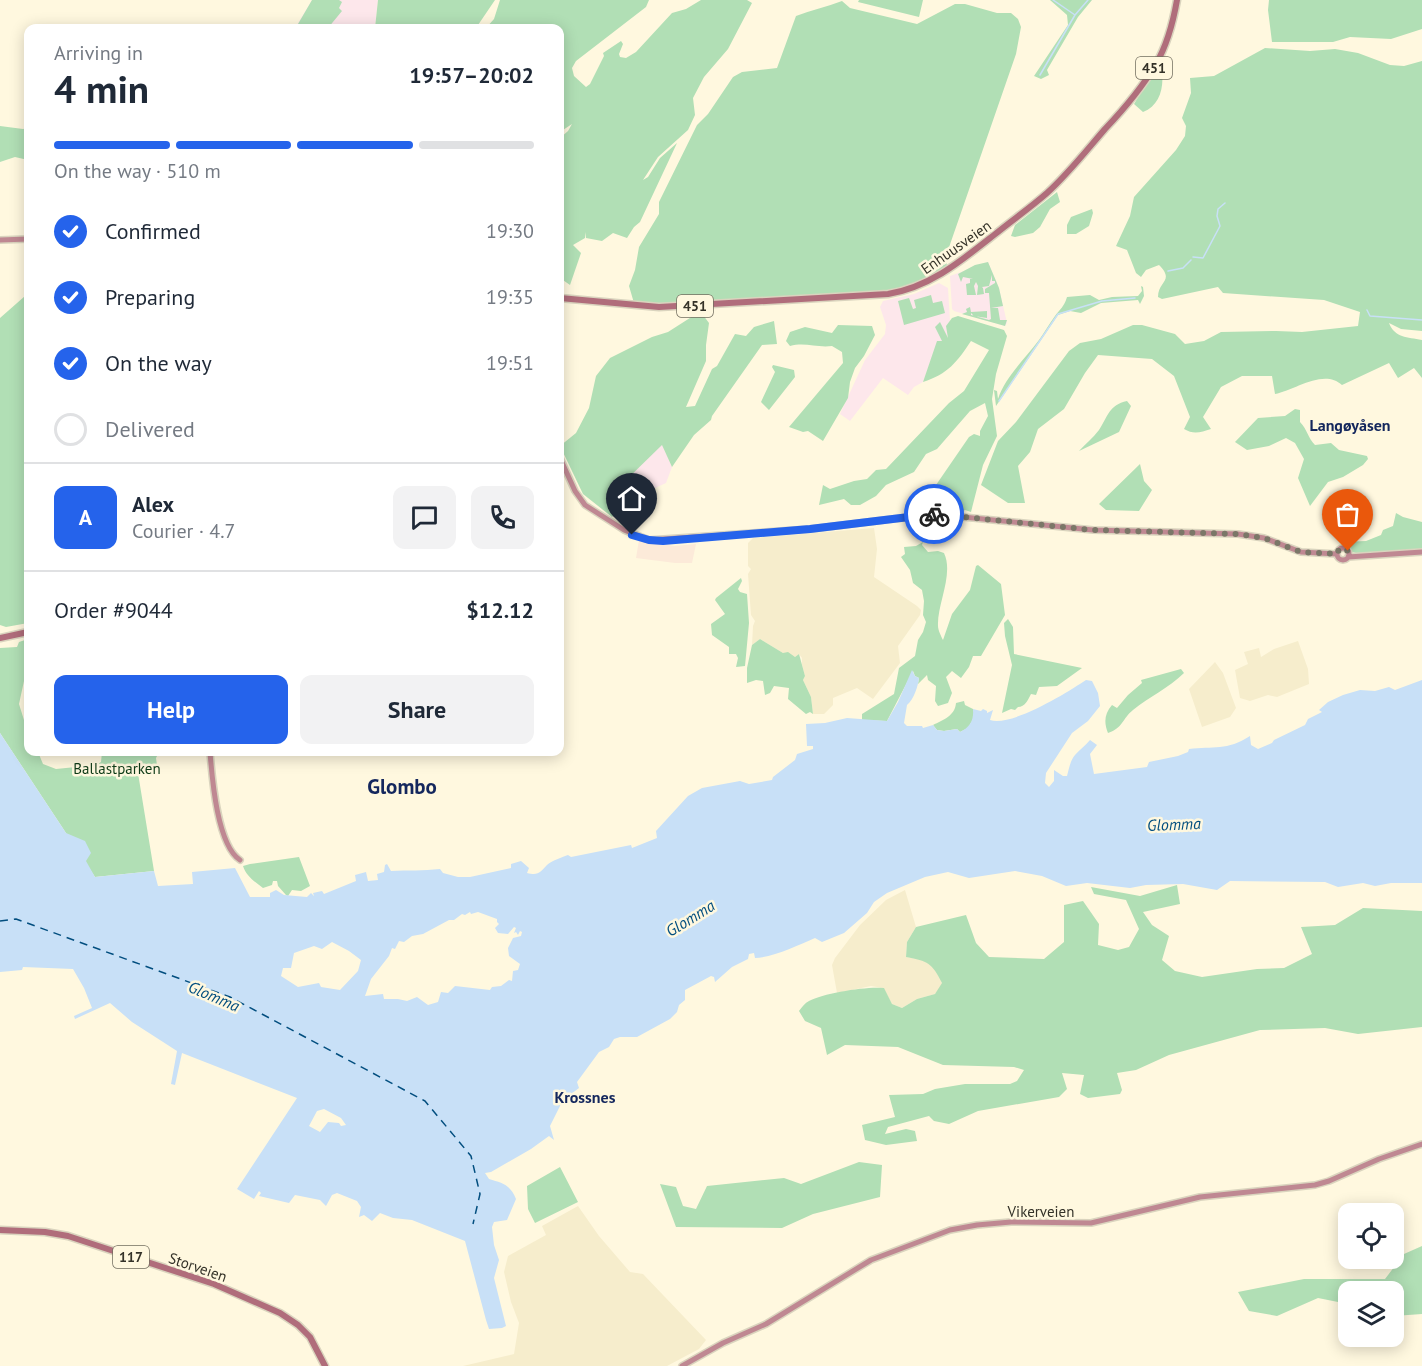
<!DOCTYPE html>
<meta charset="utf-8">
<style>
body{margin:0;font-family:"PT Sans",sans-serif;background:#f2f2f3;color:#1f2937;height:100vh;display:flex;flex-direction:column;font-size:22px;white-space:nowrap}
*{box-sizing:border-box;margin:0}
p{font-size:20px;color:#747a83}
.icon{flex:none;width:33px;height:33px;fill:none;stroke:currentColor;stroke-width:2;stroke-linecap:round;stroke-linejoin:round}
.map{position:relative;flex:1;overflow:hidden}
.drawer{position:absolute;left:24px;top:24px;width:540px;height:732px;display:flex;flex-direction:column;background:#fff;border-radius:12px;box-shadow:0 3px 15px #0003}
.drawer>*{flex:none}
.tools{position:absolute;left:1338px;top:1203px;display:grid;gap:12px}
.tools a{display:grid;place-items:center;width:66px;height:66px;border-radius:12px;background:#fff;box-shadow:0 3px 15px #0003;font-size:30px}
.pin{position:absolute;display:grid;place-items:center;width:51px;height:51px;color:#fff;margin:-62px -26px;border-radius:50% 50% 50% 0;rotate:-45deg;box-shadow:0 0 6px #0007}
.pin .icon{rotate:45deg}
.courier{position:absolute;display:grid;place-items:center;width:60px;height:60px;margin:-30px;border:4px solid #2563eb;border-radius:50%;background:#fff;color:#222;box-shadow:0 2px 8px #0007}
.head em{font-style:normal;font-weight:700}
.head div{display:flex;flex-direction:column-reverse}
.head{display:flex;align-items:center;justify-content:space-between;height:102px;padding:0 30px}
h1{font-size:39px;font-weight:700;line-height:45px}
.bar{display:grid;grid-template-columns:repeat(4,1fr);gap:9px 6px;align-content:center;height:72px;padding:0 30px}
.bar i{height:8px;border-radius:4px;background:#e0e1e3}
.bar .selected{background:#2563eb}
.bar p{grid-column:span 4}
.line{display:flex;align-items:center;gap:15px;padding:0 30px;border-top:2px solid #e0e1e3}
.line div{flex:1}
.round{display:grid;place-items:center;flex:none;width:63px;height:63px;border-radius:12px;background:#f2f2f3}
ol{padding:0 30px;list-style:none}
li{display:flex;align-items:center;gap:18px;height:66px}
li p{margin-inline-start:auto}
li .icon{padding:6px;border-radius:50%;background:#2563eb;color:#fff;stroke-width:4}
li:last-child{color:#747a83}
li i{width:33px;height:33px;border:3px solid #e0e1e3;border-radius:50%}
.cta{display:flex;gap:12px;margin-top:auto;padding:12px 30px}
.cta a{flex:1;height:69px;border-radius:12px;background:#2563eb;color:#fff;font-size:24px;font-weight:700;line-height:69px;text-align:center}
.cta a+a{background:#f2f2f3;color:#1f2937}
.map>svg:first-child{display:block}
</style>
<div class="map">
<svg width="1422" height="1366" viewBox="0 0 1422 1366">
<rect width="100%" height="100%" fill="#fff8df"/>
<path fill="#fcead9" d="M639,540L674,546L696,544L692,563H675L636,558Z"/>
<path fill="#f6edcc" d="M874,528L877,549L874,577L917,606L921,610L920,615L898,646L900,663L873,699L857,688L833,698V705L824,714H813L811,697L803,680L805,676L802,665V658L799,654L795,657L783,653L760,639L752,645L753,626L755,621L751,615L748,574L751,569L748,566V543L753,538Z
M1298,641L1308,669L1309,684L1277,697L1268,695L1250,701L1240,698L1235,670L1248,664L1244,652L1259,648L1261,657L1274,649Z
M1215,662L1223,673L1236,708L1230,717L1202,727L1189,689Z
M905,890L916,927L907,942L906,957L924,960L935,968L942,983L941,988L935,994L917,999L902,1008L892,1004L883,988L871,986L837,993L832,965L835,958L860,925L886,900Z
M578,1206L599,1236L630,1272L643,1274L706,1340L699,1349L667,1366H463L514,1354L519,1323L511,1302L504,1272L508,1256L546,1235L542,1226Z"/>
<path fill="#fde7eb" d="M312,0H378L375,28H295Z
M988,262L999,288L1007,323L1005,326L954,311L952,309L950,276Z
M939,283L948,288L950,321L946,326L952,347L931,360L923,382L914,387L908,395L883,378L850,421L840,414L865,360L885,334L886,325L880,307L883,301L914,294Z
M662,444L672,467L666,483L631,499L618,487Z"/>
<path fill="#b1dfb5" d="M312,0H339L342,2L339,8L342,11L328,28H305L298,24Z
M378,0H495L476,28H375Z
M500,0H649L646,7L576,61L572,68L574,76L586,87L590,84L604,56L603,53L621,41L623,44L619,54L620,57L626,58L636,52L672,13L686,9L701,0H747L752,3L728,49L704,77L693,98L695,115L688,130L658,157L643,180L648,177L660,158L677,143L640,222L634,227L627,238L613,233L602,241L586,238V232L585,238L573,245L581,253L570,285L560,278V138L568,131L572,124L560,132V28H486L494,19Z
M859,0H923L919,17L858,2Z
M1050,0H1092L1078,17L1047,70L1049,75L1041,79L1034,76L1068,25L1067,15Z
M1269,0H1422V29L1391,39L1350,37L1333,42H1272L1268,10Z
M842,1L850,8L917,24L955,4H965L997,13H1011L1018,19L1021,27L1016,54L946,256L947,268L931,279L896,292L646,305L634,303L629,286L635,270L639,247L659,214V202L697,125L708,114L733,77L742,72L777,68L796,16C811,10 827,7 842,1Z
M1265,48L1310,51L1335,49L1358,53L1390,65L1404,66L1422,61V331L1401,329L1389,323C1395,338 1407,337 1422,340V378L1414,368L1398,378L1389,363L1342,385C1324,368 1295,390 1275,394L1272,376H1242L1221,387L1203,417L1211,429C1201,432 1194,435 1184,429L1190,417L1174,376L1152,359L1098,355L1085,373L1064,409L1038,429L1030,452L1018,466L1025,503H1008L981,485L998,441L1016,422L1069,351L1080,343L1101,339L1133,325H1142L1175,334L1185,344L1204,341L1221,332L1276,331L1302,332L1358,326L1360,312L1324,300L1223,293L1218,287L1162,299L1158,297C1158,281 1175,281 1159,265L1146,270L1141,277L1136,273L1127,250L1116,246L1130,216L1134,197L1176,150L1185,136L1186,126L1182,118L1191,93L1190,78L1214,76Z
M1155,69L1162,72C1164,89 1159,106 1143,112L1134,104Z
M0,126L23,129L28,128V160L15,157L0,162Z
M1057,192L1060,202L1050,209L1040,227L1033,233L1015,237L1011,236L1015,225Z
M1092,209L1093,213L1089,226L1076,234H1067V225L1071,217Z
M988,262L999,288L1003,306L991,308H998L1000,320H1007L1005,326L962,314L967,312L966,309L970,307L971,312L987,311V318L974,316L971,313V315L968,314L989,320L991,319L989,293H985V289L995,283V281H992V275L989,286L982,287L983,288L984,294L977,295L978,286L976,282L974,286L976,295H967L966,284L970,283V279H973L963,277L961,282L958,274L975,265Z
M28,277V623L6,627L0,625V318L25,296Z
M1141,286L1143,287L1144,296L1140,304L1138,300L1101,303L1081,313L1070,311L1058,315L996,406L994,390L997,391L998,399C1005,377 1025,359 1039,340C1044,333 1049,324 1055,316C1060,309 1064,307 1067,297L1090,295L1099,300L1112,297L1138,296L1142,291Z
M931,295L933,303L942,301L945,313L904,325L898,301L909,298L913,309L916,308L914,300Z
M703,315L709,323L706,345V361L686,407L695,406L712,369L717,366L735,334L746,336L754,327L774,321L777,344L762,345L712,416L711,420L694,435L672,467L662,445L619,487L631,499L612,517L583,494L560,446L576,433L589,408L596,376L610,358L652,337L668,332L693,316Z
M958,316L1004,330L1007,336L996,374L992,399L997,436L983,465L971,512L965,510L959,513L920,512L916,505L936,485L969,437L974,434L980,436V431L988,416L985,403L970,411L937,449L926,454L914,472L886,485L876,496L860,505H851L844,499L819,505L823,485L830,489L854,481L867,479L876,470L886,469L949,403L964,391L989,350L971,341C957,362 948,374 923,382L937,341H942L935,327L940,322L948,338L946,326L952,318Z
M838,325L872,326L875,335L864,356L855,368L850,382L848,398L823,441L808,431L803,432L789,427L843,363L842,352L832,346C817,348 805,342 790,346L786,341L790,332L805,327L832,333Z
M773,365L794,370L795,377L769,410L761,402L775,372L772,367Z
M1127,401L1131,406L1119,432L1079,451C1085,444 1093,438 1099,430C1108,416 1109,405 1127,401Z
M1295,409L1300,410V422C1307,429 1308,438 1315,445L1331,443L1339,450L1367,456L1368,459L1363,465L1343,477L1328,482L1310,506L1298,478L1304,459L1295,443L1286,438L1269,446L1247,450L1235,442L1258,418L1285,416Z
M1140,464L1144,481L1152,490L1139,511L1106,510L1099,504Z
M1396,513L1403,517L1422,522V551L1364,555L1352,552L1344,542L1366,541L1381,535L1383,530L1393,526Z
M923,542L922,545L928,552L938,551L944,553C954,574 937,604 938,626C938,630 941,636 943,640L952,614L970,590L976,566L978,565L1001,584L1005,615L981,656H973L969,667L961,678L952,671L946,677L952,693L948,703L938,706L935,701L936,686L928,680L927,675L918,684L919,678L915,676L913,671L887,721L862,720V714L894,694L899,668L915,656L918,640L923,632L926,622L923,615L924,601L922,590L913,583L910,570L901,557L905,554L904,547L916,546Z
M741,578L742,581L738,589L740,592L747,594L749,623L745,666L736,667L738,658L736,654H729V647L712,635L711,624L725,614L715,600L716,598Z
M1008,619L1013,627L1014,654L1082,668L1057,686L1039,687L1036,695L1031,694C1028,700 1025,707 1018,707L1015,710L1011,709L1002,713L1012,665L1005,636L1004,623Z
M28,639V674L24,681L19,704L28,733V752H38L43,764L56,769L96,765L101,762L102,752H159L156,758L157,765L137,767L154,871L95,877L0,733V648L17,647L19,642Z
M760,639L783,653L788,652L795,657L799,654L805,676L803,680L811,697L813,714L810,712L806,714L788,699L789,688L774,686L770,693L765,695L763,681L756,680L747,683V668L752,645Z
M1181,669L1184,673C1169,688 1149,697 1133,710C1122,719 1123,728 1108,733C1104,723 1104,714 1112,705L1117,708L1128,695L1142,683L1141,680Z
M964,701L965,705L973,709L975,716L968,728L960,732L957,729L944,731L937,730L933,725C943,720 955,716 956,703Z
M299,857L310,886L301,891L292,890L288,896L286,895L278,886L277,881H273L272,885L263,888C255,882 246,876 243,866L250,864Z
M1177,885L1180,904L1143,912L1152,925L1169,936L1162,960L1175,971L1202,977L1257,969L1284,968L1312,954L1301,927L1335,925L1363,908L1422,911V1027L1358,1034L1325,1028L1260,1030L1169,1055L1136,1070L1117,1073L1122,1090L1120,1094L1088,1098L1080,1094L1084,1075L1062,1073L1067,1089L1059,1097L978,1111L949,1124L934,1121L929,1116L888,1127L885,1134L906,1129L915,1131L917,1141L886,1145L865,1140L862,1125L895,1117L889,1095L923,1094L935,1089L965,1084H1010L1017,1081L1024,1070L1014,1067L943,1065L898,1047L845,1045L827,1055L821,1028L805,1021L799,1011C802,1007 805,1003 809,1001C824,993 867,986 884,988L892,1004L902,1008L917,999L935,994L942,983C932,963 928,961 906,957L907,942L916,927L966,915L976,943L989,957L1044,959L1064,942V905L1083,901L1099,924L1098,945L1118,950L1129,947L1139,929L1126,900L1094,894L1091,887L1140,896Z
M859,1162L882,1165L880,1197L813,1214L782,1228L676,1227L660,1184L676,1187L683,1206L696,1209L707,1186L784,1178L801,1184Z
M560,1167L578,1202L535,1223L528,1209L527,1186Z
M1422,1246V1314L1394,1316V1292H1348V1304L1318,1298L1277,1316L1249,1311L1238,1292L1304,1279H1385L1404,1254Z"/>
<path fill="#c8e0f7" fill-rule="evenodd" d="M912,670L915,676L919,678C918,686 914,699 907,705L904,723L907,726H922L923,728L933,725L937,730L944,731L957,729L960,732C970,727 974,720 973,709L981,711L983,709L987,711V713L993,710L990,720C1012,727 1068,692 1086,680L1092,681L1098,693L1100,706L1088,721L1072,733L1046,773L1045,783L1049,787L1054,781V770L1063,776H1067C1069,769 1070,761 1075,755C1079,750 1085,746 1090,740L1097,745L1090,754L1094,774L1147,767L1149,762L1178,756L1188,752L1189,749C1213,746 1227,751 1250,736L1251,745L1258,749L1272,743L1274,740L1305,725L1308,719L1322,712L1319,710L1328,702L1343,695L1360,690L1375,691L1389,687L1395,690L1422,680V883H1391L1375,886L1363,883L1338,887L1325,882L1230,881L1217,890L1183,884L1146,885L1130,888L1087,883L1066,886L1042,876L1015,871L969,878L948,872L925,877L887,893L874,902L867,913L844,933L822,942L815,938C799,945 771,958 755,958L754,953L749,954L748,959L732,967L715,982L714,977L711,976L685,990V1000L679,1005L677,1012L670,1019L637,1037H620L614,1039L609,1047L599,1052L577,1082L579,1088L563,1100L550,1126L554,1140L549,1136L531,1149L491,1172L485,1173L489,1179C502,1183 510,1184 516,1199L507,1220L494,1222L492,1227L494,1245L499,1260L494,1278L506,1326L502,1328L489,1329L486,1320L465,1241L412,1220L393,1218L380,1213L372,1221L364,1215L359,1217L361,1207L357,1201L337,1193L332,1195L326,1206L320,1200L295,1195L289,1203L259,1196L261,1193L259,1191L254,1199L237,1189L297,1098L182,1053L175,1085L171,1084L177,1051L132,1022L110,1003L75,1019L74,1016L92,1008L84,988L73,969L23,967L22,970L0,972V733L66,833L85,841L91,853L86,861L95,877L154,871L158,886L193,884L192,872L235,868L250,897H270V893L276,890L284,895L307,897L311,893L314,896L313,893L322,891L324,894L356,881L355,875L366,872L368,881L378,880L377,874L384,872L385,865L387,864L391,871C408,870 423,871 440,869L443,873L458,877H470L511,868V864L521,861L529,868L527,873C539,876 540,872 547,865C551,861 563,857 568,855L571,857L631,845L632,848L657,838L656,831L688,796L702,788L740,781L749,784L772,780L773,777L795,760L797,754L813,749V746H807L806,724L825,723L847,718L887,721L898,702ZM470,912L471,914L478,912L497,919V922L499,924L495,928L498,933L508,934L514,927L516,928L514,933L516,932L518,935L520,931L522,932L521,936L513,938L508,948L509,956L520,964L518,970L513,971L512,981L509,980L501,986L492,987L490,990L455,986L448,993L441,992L438,1002L428,1005L417,997L407,1001L398,999H384L383,994L365,996L371,979L389,956L392,948L395,949L399,941L404,942L412,936L423,934L449,920H454L462,914L465,915ZM332,942L349,951L361,960L358,971L340,990L321,987L319,983L298,987L281,976L283,968H291L294,953L314,946L322,949ZM324,1109L341,1118L346,1125L341,1126L339,1123L328,1122L320,1132L309,1126L317,1111Z"/>
<g fill="none" stroke-linecap="round" stroke-linejoin="round">
<path stroke="#c8e0f7" stroke-width="1.5" d="M1053,0L1075,15
M1040,75L1075,15L1088,0
M1193,257L1203,258L1220,226L1217,216L1218,209L1225,203
M1168,271L1183,268L1191,260
M1367,310L1370,316L1422,320
M999,401L1058,314L1102,301L1135,298"/>
<path stroke="#024e7f" stroke-width="1.5" stroke-dasharray="8 6" stroke-linecap="butt" d="M0,921L16,919L230,997L425,1101L471,1156L480,1194L473,1224"/>
<g stroke="#dad4be" stroke-width="8">
<path id="secondary" d="M0,240L28,239
M560,458L575,491L585,505L624,530L649,540L811,529L933,514L1093,530L1238,534L1264,538L1301,552L1337,554
M1337 554a6 6 0 1 1 12 0a6 6 0 1 1-12 0Z
M1348,557L1422,552
M210,752C212,777 217,845 240,860
M682,1366L723,1343L766,1324L871,1260L950,1230L977,1225L1011,1222L1091,1223L1200,1197L1315,1185L1329,1181L1379,1159L1422,1144"/>
</g>
<g stroke="#dad4be" stroke-width="9">
<path id="primary" d="M560,298L659,307L888,294C930,287 961,261 994,235C1011,221 1030,208 1047,193C1068,174 1086,151 1105,129C1124,109 1142,88 1156,64C1167,45 1173,23 1177,0
M0,638L28,632
M0,1230L45,1232L68,1236L214,1284L280,1313L298,1325L310,1337L325,1366"/>
</g>
<use href="#secondary" stroke="#bf8892" stroke-width="5"/>
<use href="#primary" stroke="#b06d7b" stroke-width="6"/>
</g>
<g fill="none" stroke-linecap="round" stroke-linejoin="round">
<path stroke="#7b7768" stroke-width="6" stroke-dasharray="0 10.8" d="M934,514L1093,530L1238,534L1264,538L1301,552L1337,554L1339,549L1343,548L1348,551"/>
<path stroke="#2563eb" stroke-width="8" d="M632,535L649,540L663,541L810,529L934,514"/>
</g>
<g text-anchor="middle" dominant-baseline="central" stroke-width="5" stroke-linejoin="round" paint-order="stroke">
<g fill="#fff8df" stroke="#716d5f" stroke-width="1.5">
<rect x="1136" y="57" width="36" height="22" rx="4.5"/>
<rect x="677" y="295" width="36" height="22" rx="4.5"/>
<rect x="113" y="1246" width="36" height="22" rx="4.5"/>
</g>
<g font-size="14" font-weight="bold" fill="#343228">
<text x="1154" y="68">451</text>
<text x="695" y="306">451</text>
<text x="131" y="1257">117</text>
</g>
<g font-size="15" fill="#343228" stroke="#fff8df">
<text transform="translate(956 247) rotate(-35)">Enhuusveien</text>
<text x="1041" y="1211">Vikerveien</text>
<text transform="translate(198 1267) rotate(19)">Storveien</text>
</g>
<g font-size="15" fill="#0f3c18" stroke="#fff8df">
<text x="117" y="768">Ballastparken</text>
</g>
<g font-size="16" font-weight="bold" fill="#14275d" stroke="#fff8df">
<text x="1350" y="425">Langøyåsen</text>
<text x="585" y="1097">Krossnes</text>
</g>
<g font-size="16" font-style="italic" fill="#024e7f" stroke="#fff8df">
<text transform="translate(1174 824) rotate(-2)">Glomma</text>
<text transform="translate(690 918) rotate(-32)">Glomma</text>
<text transform="translate(214 996) rotate(23)">Glomma</text>
</g>
<g font-size="21" font-weight="bold" fill="#14275d" stroke="#fff8df">
<text x="402" y="786">Glombo</text>
</g>
</g>
</svg>
<div class="tools">
<a><svg class="icon" aria-label="locate" viewBox="0 0 24 24"><circle cx="12" cy="12" r="6"/><path d="M12 2v4M12 18v4M2 12h4M18 12h4"/></svg></a>
<a><svg class="icon" aria-label="layers" viewBox="0 0 24 24"><path d="M12 4l9 5-9 5-9-5zM3 14l9 5 9-5"/></svg></a>
</div>
<div class="pin" style="left:1348px;top:551px;background:#ea580c"><svg class="icon" aria-label="bag" viewBox="0 0 24 24"><path d="M5 8h14l-1 12H6zM9 8a3 3 0 0 1 6 0"/></svg></div>
<div class="pin" style="left:632px;top:535px;background:#1f2937"><svg class="icon" aria-label="home" viewBox="0 0 24 24"><path d="M3 11l9-7 9 7M6 9v11h12V9"/></svg></div>
<div class="courier" style="left:934px;top:514px"><svg class="icon" aria-label="bike" viewBox="0 0 24 24"><circle cx="6" cy="16" r="4"/><circle cx="18" cy="16" r="4"/><path d="M6 16l4-8h5l3 8M10 8l3 8H6M13 5h3"/></svg></div>
<section class="drawer">
<div class="head"><div><h1>4 min</h1><p>Arriving in</p></div><em>19:57–20:02</em></div>
<div class="bar"><i class="selected"></i><i class="selected"></i><i class="selected"></i><i></i><p>On the way · 510 m</p></div>
<ol>
<li><svg class="icon" aria-label="check" viewBox="0 0 24 24"><path d="M5 12l5 5 9-10"/></svg>Confirmed<p>19:30</p></li>
<li><svg class="icon" aria-label="check" viewBox="0 0 24 24"><path d="M5 12l5 5 9-10"/></svg>Preparing<p>19:35</p></li>
<li><svg class="icon" aria-label="check" viewBox="0 0 24 24"><path d="M5 12l5 5 9-10"/></svg>On the way<p>19:51</p></li>
<li><i></i>Delivered</li>
</ol>
<div class="line" style="height:108px"><b class="round" style="background:#2563eb;color:#fff">A</b><div><b>Alex</b><p>Courier · 4.7</p></div><a class="round"><svg class="icon" aria-label="chat" viewBox="0 0 24 24"><path d="M4 5h16v11H9l-5 4z"/></svg></a><a class="round"><svg class="icon" aria-label="phone" viewBox="0 0 24 24"><path d="M5 4h4l2 5-3 2q2 4 5 5l2-3 5 2v4C11 20 4 13 5 4z"/></svg></a></div>
<div class="line" style="height:78px"><div>Order #9044</div><b>$12.12</b></div>
<div class="cta"><a>Help</a><a>Share</a></div>
</section>
</div>
